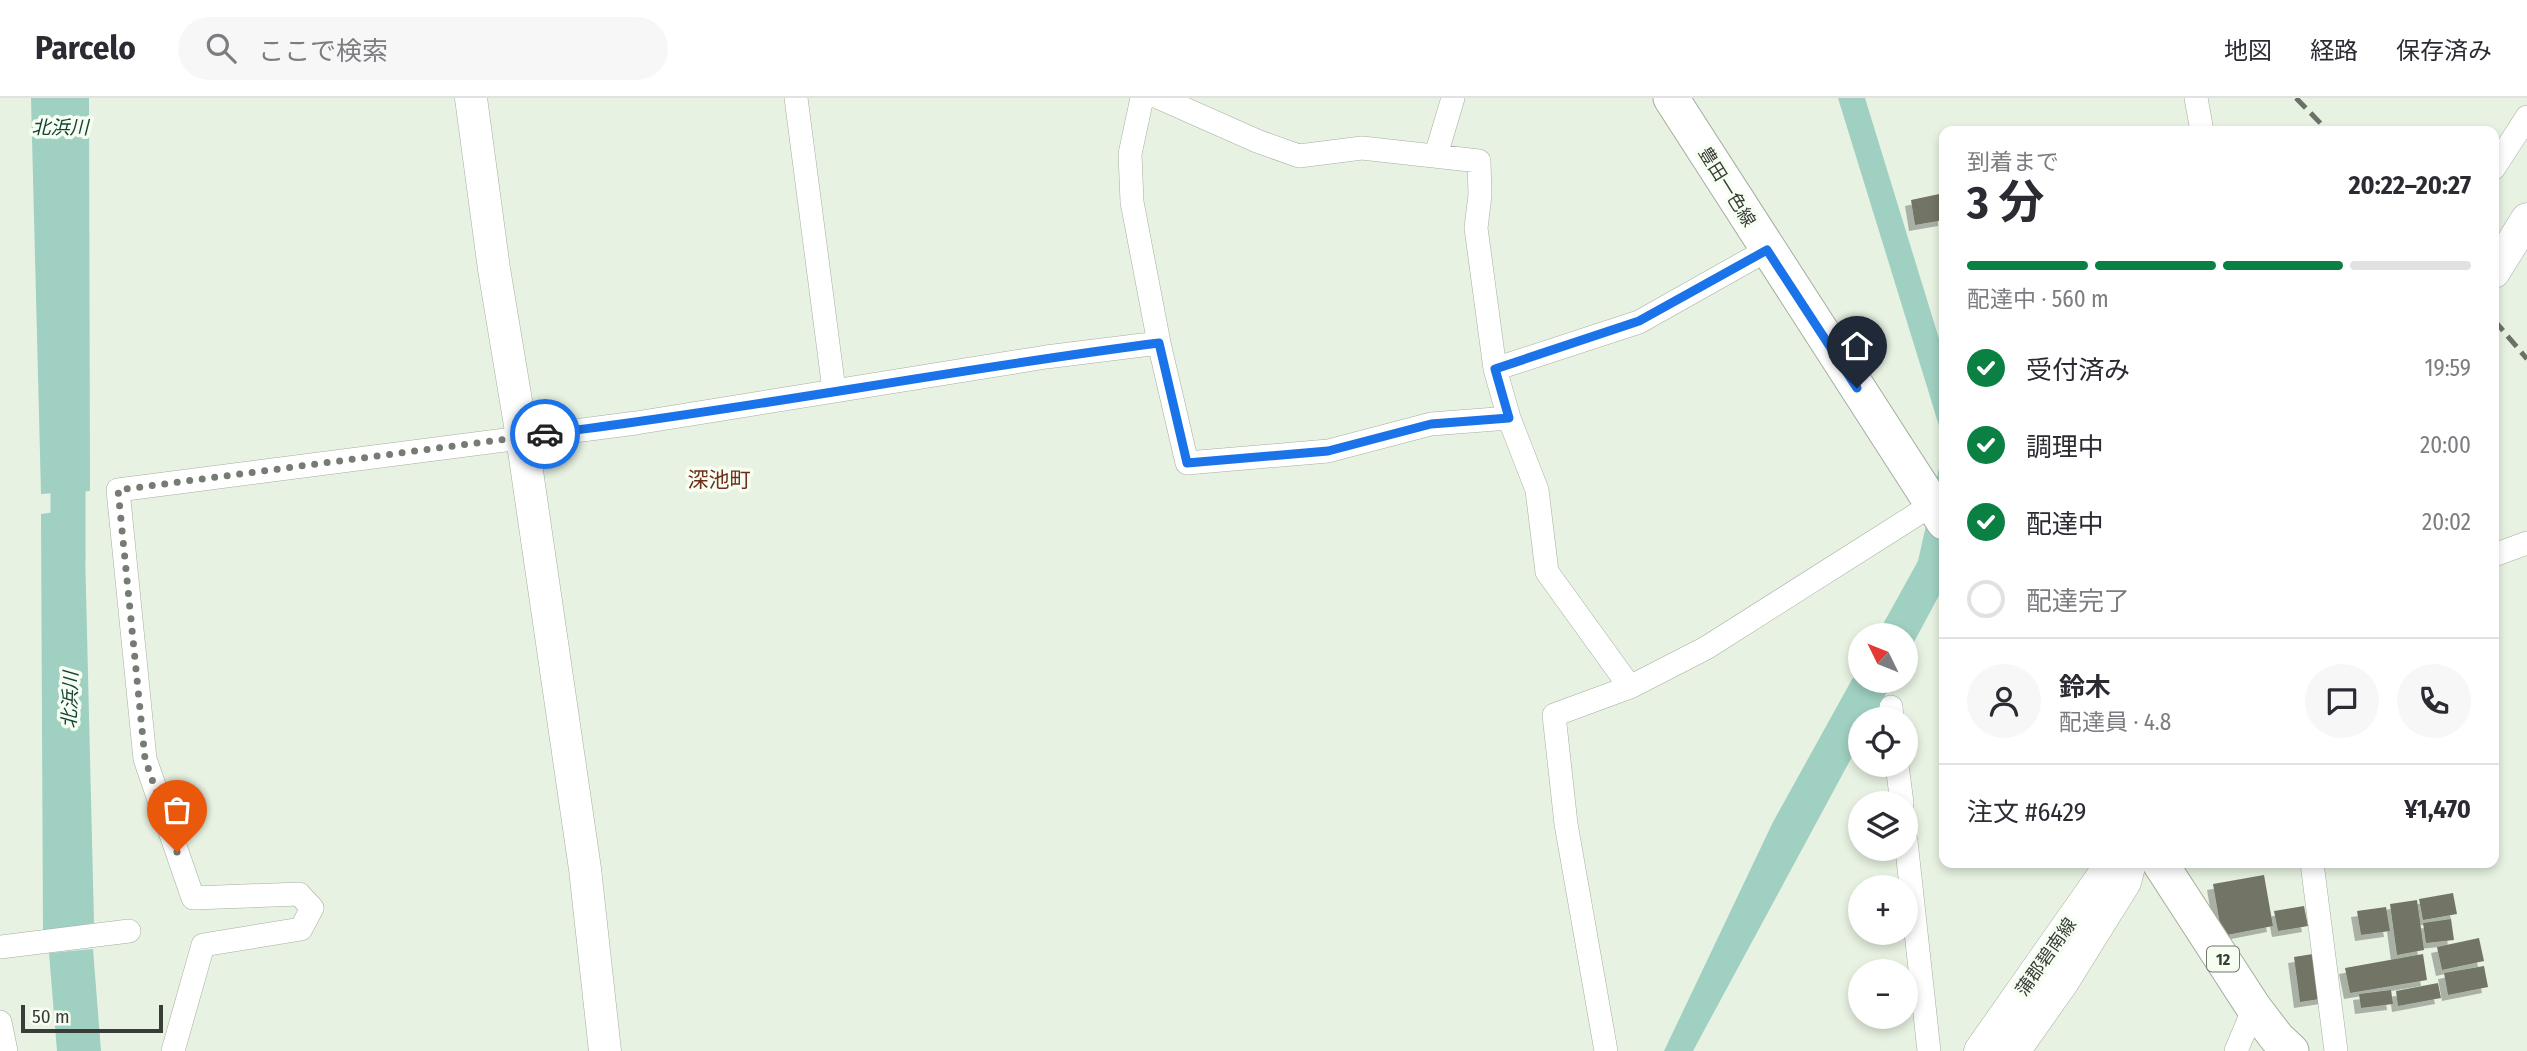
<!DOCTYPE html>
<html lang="ja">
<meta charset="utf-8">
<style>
body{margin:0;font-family:"Fira Sans Condensed","Noto Sans JP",sans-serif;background:#f7f7f7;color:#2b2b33;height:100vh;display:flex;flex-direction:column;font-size:26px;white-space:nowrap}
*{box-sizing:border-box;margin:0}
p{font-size:23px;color:#7c7c81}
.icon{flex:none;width:38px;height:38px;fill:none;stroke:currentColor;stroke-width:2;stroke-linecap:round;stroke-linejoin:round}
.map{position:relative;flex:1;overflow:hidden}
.sheet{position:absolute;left:1939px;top:28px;width:560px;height:742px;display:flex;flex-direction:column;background:#fff;border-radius:14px;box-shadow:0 4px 10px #0003}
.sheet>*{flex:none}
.needle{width:46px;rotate:313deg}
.fabs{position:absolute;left:1848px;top:525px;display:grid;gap:14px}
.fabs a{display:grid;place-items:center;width:70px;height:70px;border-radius:50%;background:#fff;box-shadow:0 4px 10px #0003;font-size:35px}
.scale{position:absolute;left:21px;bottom:18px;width:142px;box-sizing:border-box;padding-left:7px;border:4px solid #393d37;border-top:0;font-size:19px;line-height:24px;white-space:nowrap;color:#393d37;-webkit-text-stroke:5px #f6fef1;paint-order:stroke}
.pin{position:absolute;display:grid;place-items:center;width:60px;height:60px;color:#fff;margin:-72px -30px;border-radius:50% 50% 50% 0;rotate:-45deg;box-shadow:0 0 7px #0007}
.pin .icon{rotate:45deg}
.courier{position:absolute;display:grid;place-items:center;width:70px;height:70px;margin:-35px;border:5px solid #1a73e8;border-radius:50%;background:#fff;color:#222;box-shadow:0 2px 9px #0007}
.overview em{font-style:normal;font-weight:700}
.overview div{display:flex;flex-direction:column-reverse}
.overview{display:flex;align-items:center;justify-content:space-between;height:119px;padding:0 28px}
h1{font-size:46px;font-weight:700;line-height:52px}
.bar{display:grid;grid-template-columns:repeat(4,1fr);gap:10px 7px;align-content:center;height:84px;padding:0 28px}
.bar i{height:9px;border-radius:5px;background:#e1e1e2}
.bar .current{background:#0b8043}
.bar p{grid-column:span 4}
.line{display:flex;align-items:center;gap:18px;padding:0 28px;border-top:2px solid #e1e1e2}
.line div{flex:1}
.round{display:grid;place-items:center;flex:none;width:74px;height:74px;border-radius:37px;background:#f7f7f7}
ol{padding:0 28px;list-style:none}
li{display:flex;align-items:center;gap:21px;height:77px}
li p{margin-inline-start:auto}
li .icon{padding:7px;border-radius:50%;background:#0b8043;color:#fff;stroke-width:4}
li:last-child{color:#7c7c81}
li i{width:38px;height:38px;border:4px solid #e1e1e2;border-radius:50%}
header{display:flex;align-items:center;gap:42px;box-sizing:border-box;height:98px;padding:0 35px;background:#fff;border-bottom:2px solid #e1e1e2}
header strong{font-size:33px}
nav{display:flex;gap:38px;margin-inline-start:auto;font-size:24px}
.search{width:490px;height:63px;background:#f7f7f7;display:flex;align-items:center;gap:18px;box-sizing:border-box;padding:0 24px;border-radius:38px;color:#7c7c81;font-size:26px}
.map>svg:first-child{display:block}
</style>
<header>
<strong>Parcelo</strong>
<div class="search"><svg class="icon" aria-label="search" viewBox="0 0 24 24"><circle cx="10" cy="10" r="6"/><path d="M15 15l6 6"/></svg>ここで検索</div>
<nav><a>地図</a><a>経路</a><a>保存済み</a></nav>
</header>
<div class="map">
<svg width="2527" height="953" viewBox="0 0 2527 953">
<defs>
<filter id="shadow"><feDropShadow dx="-6" dy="6" stdDeviation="0" flood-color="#0004"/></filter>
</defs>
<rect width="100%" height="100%" fill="#e7f2e2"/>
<path fill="#9fd0c1" d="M31,0H89L90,393L41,396Z
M1838,0H1865L1944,257V344Z
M1944,348V488L1906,559V537H1877L1918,463Z
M84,410L94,825L43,834L41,416Z
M1860,567V583H1893L1872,621H1860V644L1693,953H1664L1773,724Z
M93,851L101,953H57L49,855Z"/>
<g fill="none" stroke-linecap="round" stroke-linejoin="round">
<path stroke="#9fd0c1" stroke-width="35" d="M68,460V348"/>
</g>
<path fill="#727565" filter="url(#shadow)" d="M1944,95V122L1915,127L1911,102Z
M2264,777L2273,828L2222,838L2213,786Z
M2453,795L2457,816L2423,822L2419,801Z
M2417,802L2424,852L2397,857L2390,806Z
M2304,808L2308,828L2278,833L2274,813Z
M2386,809L2390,833L2361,837L2357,813Z
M2451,821L2454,842L2426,845L2423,825Z
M2479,840L2484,863L2442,872L2437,849Z
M2319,855L2326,900L2300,904L2294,859Z
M2423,856L2427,882L2350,895L2345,870Z
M2484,868L2488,889L2448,897L2444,875Z
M2438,885L2441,900L2398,908L2396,893Z
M2391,892L2393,906L2361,910L2359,896Z"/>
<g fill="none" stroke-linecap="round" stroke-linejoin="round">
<g stroke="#a4ae9f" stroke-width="24">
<path id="street" d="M796,0L834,292
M1142,0L1130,56L1132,104L1159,245L1187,365L1328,353L1431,326L1509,320
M1160,0L1257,43L1299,58L1362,50L1479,63L1480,97L1476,130L1495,271L1509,320L1537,392L1547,474L1630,589
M2196,0L2202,33
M1436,57L1453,0
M2494,70L2527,19
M1495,271L1639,224L1767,152
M2494,457L2527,445
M1891,609L1892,621
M1897,667L1902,705
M1906,743L1929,953
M2312,765L2336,953
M0,849L129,833
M0,924L6,953
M173,953L203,847L301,831L312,810L299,796L193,800L145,661L118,392L636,325L1046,259L1159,245
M1606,953L1566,726L1554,617L1630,589L1706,550L1933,406
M2236,953L2254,910"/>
</g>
<g stroke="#a4ae9f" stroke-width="33">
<path id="secondary" d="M471,0L494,171L522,339L585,771L605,953
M2494,174L2527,121
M1980,953L2112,765
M2014,953L2062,885L2125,784L2130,765"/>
</g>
<g stroke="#a4ae9f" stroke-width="37">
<path id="primary" d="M1671,0L1944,424
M2160,765L2254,910L2277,940L2291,953"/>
</g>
<use href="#street" stroke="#fff" stroke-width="23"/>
<use href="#secondary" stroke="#fff" stroke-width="32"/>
<use href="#primary" stroke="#fff" stroke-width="35"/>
<path stroke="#6b7169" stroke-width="5" stroke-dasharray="14 7" stroke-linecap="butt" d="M2296,0L2328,33
M2494,222L2527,261"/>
</g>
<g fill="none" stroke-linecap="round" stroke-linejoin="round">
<path stroke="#767c73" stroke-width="7" stroke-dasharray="0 12.6" d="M177,754L145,661L118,392L545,336"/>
<path stroke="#1a73e8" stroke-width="9" d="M545,336C751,311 954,271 1159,245L1187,365L1328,353L1431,326L1509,320L1495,271L1639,223L1767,152L1857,290"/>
</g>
<g text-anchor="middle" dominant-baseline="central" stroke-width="7" stroke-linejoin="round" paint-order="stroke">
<rect fill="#f6fef1" stroke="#72776f" stroke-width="2" x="2207" y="848.5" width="32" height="25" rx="5"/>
<g font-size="16" font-weight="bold" fill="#393d37">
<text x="2223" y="861">12</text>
</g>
<g font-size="18" fill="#393d37" stroke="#f6fef1">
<text transform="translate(1727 89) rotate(58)">豊田一色線</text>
<text transform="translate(2046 859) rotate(-55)">蒲郡碧南線</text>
</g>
<g font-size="19" font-style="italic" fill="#164137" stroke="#f6fef1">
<text x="60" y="29">北浜川</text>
<text transform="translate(70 602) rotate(-88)">北浜川</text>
</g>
<g font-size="21" fill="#702d1a" stroke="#f6fef1">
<text x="719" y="382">深池町</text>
</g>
</g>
</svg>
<div class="fabs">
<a><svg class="needle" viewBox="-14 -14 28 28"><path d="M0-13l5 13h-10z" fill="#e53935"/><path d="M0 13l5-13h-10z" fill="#7c7c81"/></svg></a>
<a><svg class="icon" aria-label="locate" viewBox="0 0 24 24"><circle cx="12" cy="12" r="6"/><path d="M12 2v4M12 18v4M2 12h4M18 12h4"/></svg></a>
<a><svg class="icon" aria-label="layers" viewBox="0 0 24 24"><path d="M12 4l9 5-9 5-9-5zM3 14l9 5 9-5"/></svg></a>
<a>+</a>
<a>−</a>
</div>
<div class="scale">50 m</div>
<div class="pin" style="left:177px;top:754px;background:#ea580c"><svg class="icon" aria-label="bag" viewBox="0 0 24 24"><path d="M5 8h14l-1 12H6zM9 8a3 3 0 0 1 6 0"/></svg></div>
<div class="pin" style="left:1857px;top:290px;background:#1f2937"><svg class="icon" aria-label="home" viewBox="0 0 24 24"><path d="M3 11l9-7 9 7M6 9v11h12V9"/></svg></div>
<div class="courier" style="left:545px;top:336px"><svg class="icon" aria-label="car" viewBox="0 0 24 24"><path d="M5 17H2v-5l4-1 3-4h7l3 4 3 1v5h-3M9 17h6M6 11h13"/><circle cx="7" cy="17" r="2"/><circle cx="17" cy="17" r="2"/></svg></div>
<section class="sheet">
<div class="overview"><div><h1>3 分</h1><p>到着まで</p></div><em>20:22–20:27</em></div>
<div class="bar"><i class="current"></i><i class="current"></i><i class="current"></i><i></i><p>配達中 · 560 m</p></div>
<ol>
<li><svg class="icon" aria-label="check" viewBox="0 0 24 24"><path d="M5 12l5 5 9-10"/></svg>受付済み<p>19:59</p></li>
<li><svg class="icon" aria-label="check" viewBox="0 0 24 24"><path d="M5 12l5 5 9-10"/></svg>調理中<p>20:00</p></li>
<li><svg class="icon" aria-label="check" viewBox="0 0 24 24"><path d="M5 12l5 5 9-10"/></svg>配達中<p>20:02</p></li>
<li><i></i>配達完了</li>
</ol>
<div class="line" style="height:126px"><a class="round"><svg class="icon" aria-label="person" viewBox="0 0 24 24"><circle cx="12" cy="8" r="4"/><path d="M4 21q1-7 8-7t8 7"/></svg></a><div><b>鈴木</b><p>配達員 · 4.8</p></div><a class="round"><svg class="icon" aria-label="chat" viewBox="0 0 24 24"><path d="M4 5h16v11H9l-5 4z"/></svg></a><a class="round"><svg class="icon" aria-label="phone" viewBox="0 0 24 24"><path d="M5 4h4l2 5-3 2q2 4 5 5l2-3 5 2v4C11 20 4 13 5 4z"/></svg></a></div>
<div class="line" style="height:91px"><div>注文 #6429</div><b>¥1,470</b></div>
</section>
</div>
